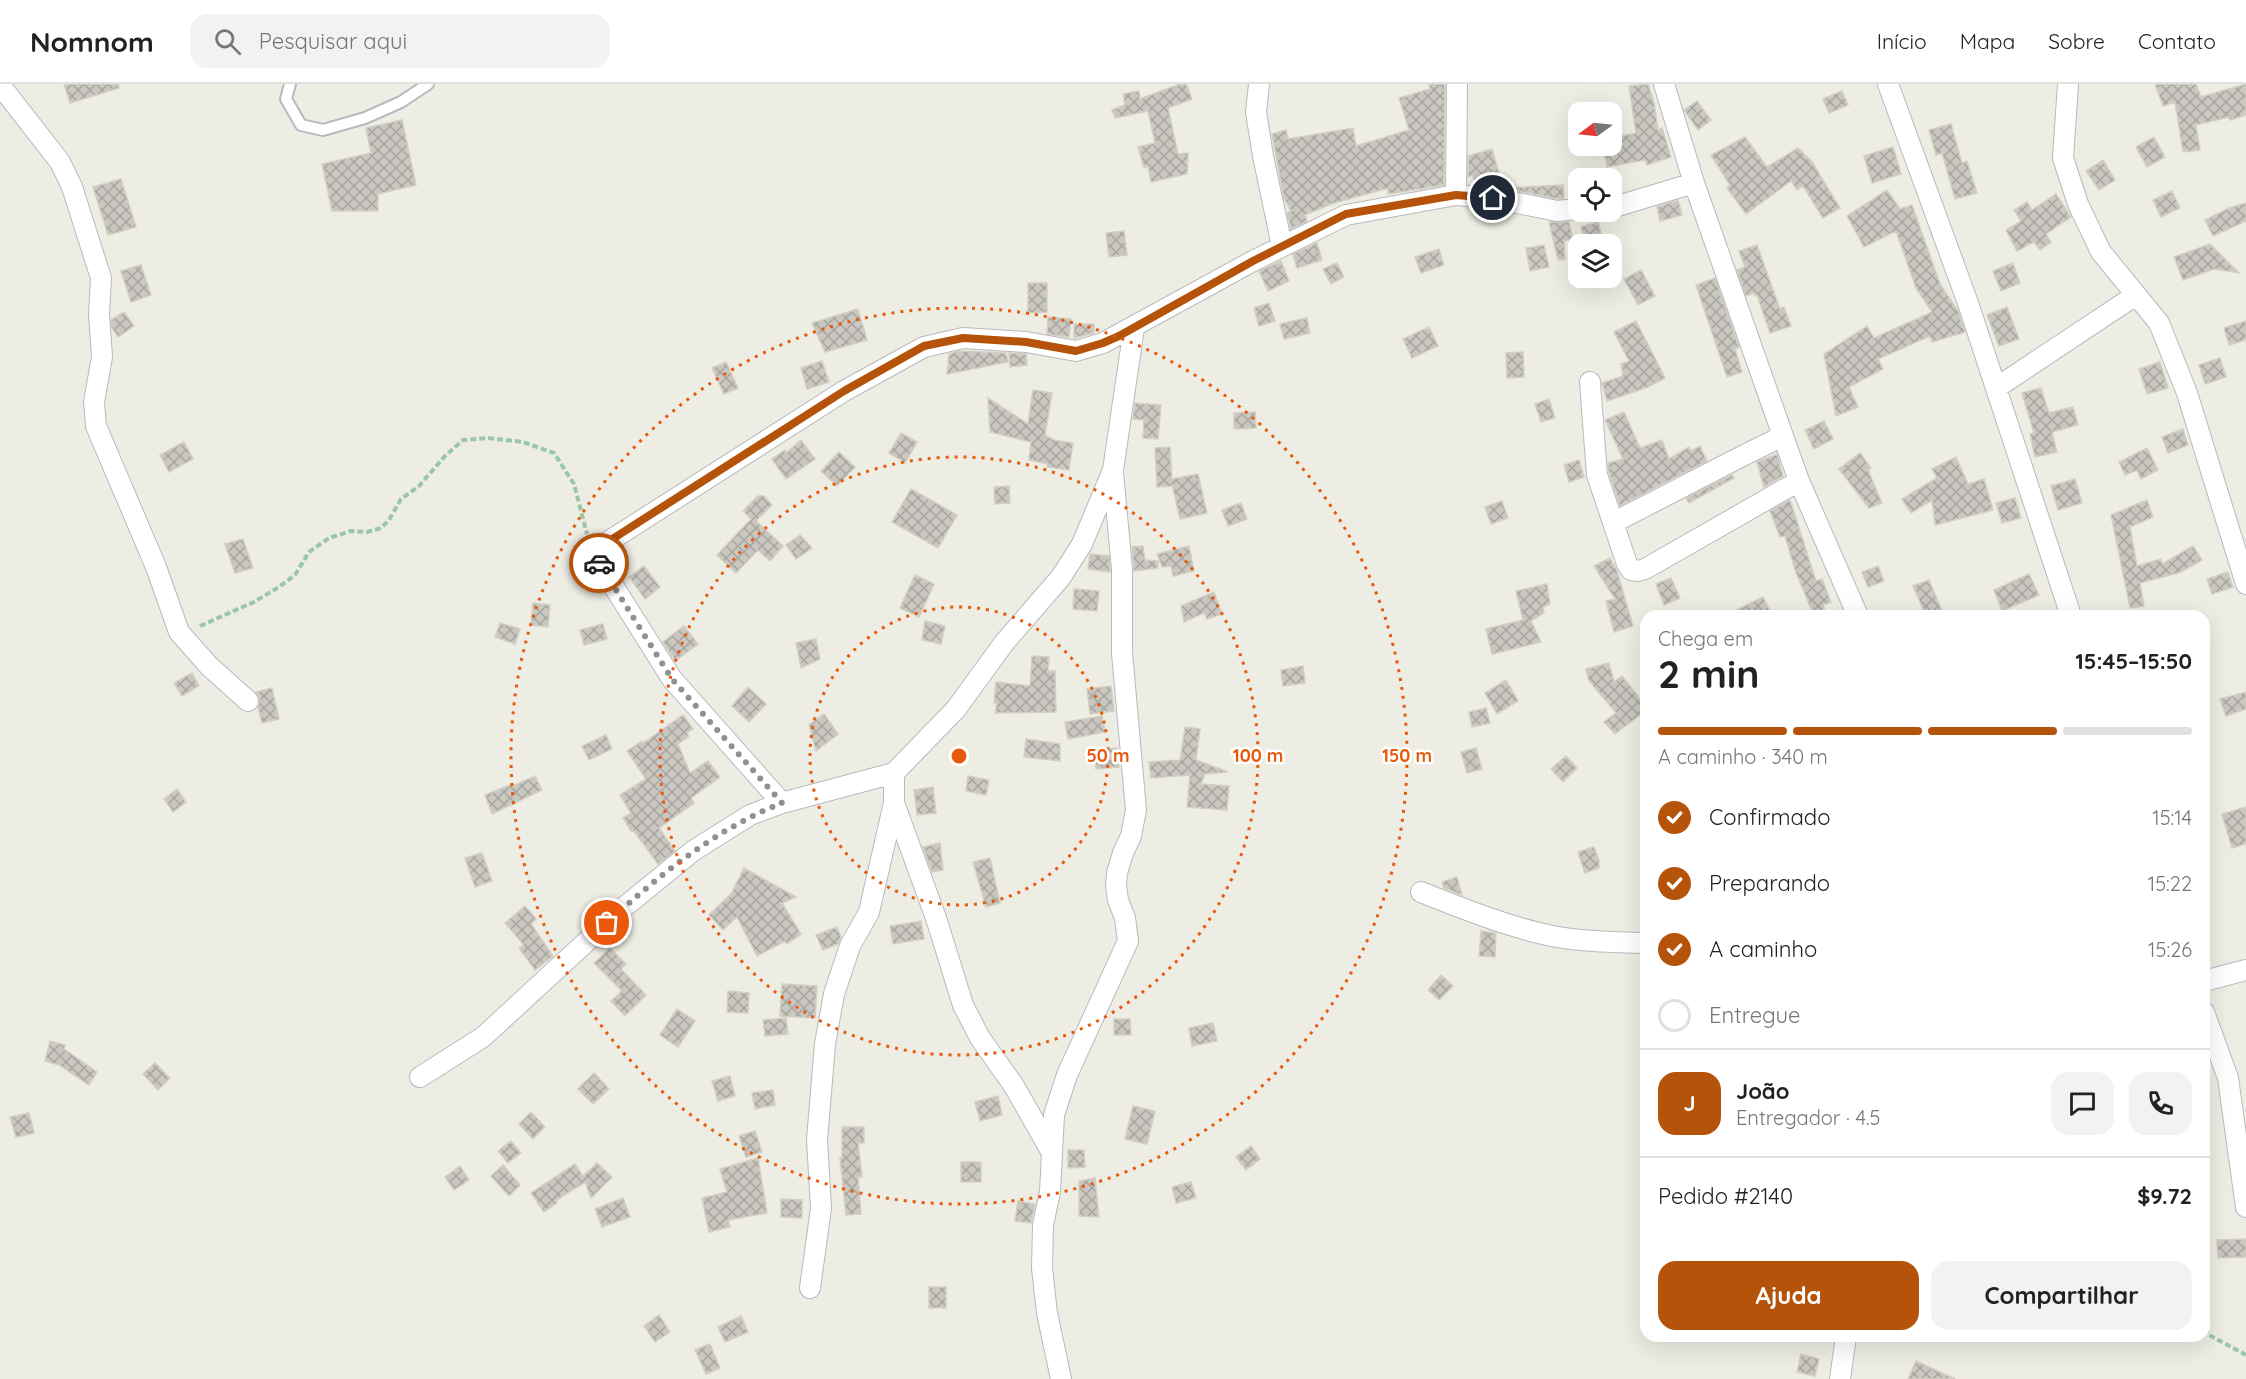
<!DOCTYPE html>
<html lang="pt">
<meta charset="utf-8">
<style>
body{margin:0;font-family:Quicksand,sans-serif;background:#f2f2f2;color:#222;height:100vh;display:flex;flex-direction:column;font-size:22px;white-space:nowrap}
*{box-sizing:border-box;margin:0}
p{font-size:20px;color:#767676}
.icon{flex:none;width:33px;height:33px;fill:none;stroke:currentColor;stroke-width:2;stroke-linecap:round;stroke-linejoin:round}
.map{position:relative;flex:1;overflow:hidden}
.details{position:absolute;left:1640px;top:526px;width:570px;height:732px;display:flex;flex-direction:column;background:#fff;border-radius:18px;box-shadow:0 6px 24px #0002}
.details>*{flex:none}
.needle{width:39px;rotate:255deg}
.fabs{position:absolute;left:1568px;top:18px;display:grid;gap:12px}
.fabs a{display:grid;place-items:center;width:54px;height:54px;border-radius:12px;background:#fff;box-shadow:0 6px 24px #0002;font-size:30px}
.pin{position:absolute;display:grid;place-items:center;width:51px;height:51px;color:#fff;margin:-26px;border:3px solid #fff;border-radius:50%;box-shadow:0 2px 6px #0007}
.courier{position:absolute;display:grid;place-items:center;width:60px;height:60px;margin:-30px;border:4px solid #b45309;border-radius:50%;background:#fff;color:#222;box-shadow:0 2px 8px #0007}
.overview em{font-style:normal;font-weight:700}
.overview div{display:flex;flex-direction:column-reverse}
.overview{display:flex;align-items:center;justify-content:space-between;height:102px;padding:0 18px}
h1{font-size:39px;font-weight:700;line-height:45px}
.bar{display:grid;grid-template-columns:repeat(4,1fr);gap:9px 6px;align-content:center;height:72px;padding:0 18px}
.bar i{height:8px;border-radius:4px;background:#e0e0e0}
.bar .selected{background:#b45309}
.bar p{grid-column:span 4}
.line{display:flex;align-items:center;gap:15px;padding:0 18px;border-top:2px solid #e0e0e0}
.line div{flex:1}
.round{display:grid;place-items:center;flex:none;width:63px;height:63px;border-radius:18px;background:#f2f2f2}
ol{padding:0 18px;list-style:none}
li{display:flex;align-items:center;gap:18px;height:66px}
li p{margin-inline-start:auto}
li .icon{padding:6px;border-radius:50%;background:#b45309;color:#fff;stroke-width:4}
li:last-child{color:#767676}
li i{width:33px;height:33px;border:3px solid #e0e0e0;border-radius:50%}
.button{display:flex;gap:12px;margin-top:auto;padding:12px 18px}
.button a{flex:1;height:69px;border-radius:18px;background:#b45309;color:#fff;font-size:24px;font-weight:700;line-height:69px;text-align:center}
.button a+a{background:#f2f2f2;color:#222}
header{display:flex;align-items:center;gap:36px;box-sizing:border-box;height:84px;padding:0 30px;background:#fff;border-bottom:2px solid #e0e0e0}
header strong{font-size:28px}
nav{display:flex;gap:33px;margin-inline-start:auto;font-size:21px}
.search{width:420px;height:54px;background:#f2f2f2;display:flex;align-items:center;gap:15px;box-sizing:border-box;padding:0 21px;border-radius:18px;color:#767676;font-size:22px}
.map>svg:first-child{display:block}
</style>
<header>
<strong>Nomnom</strong>
<div class="search"><svg class="icon" aria-label="search" viewBox="0 0 24 24"><circle cx="10" cy="10" r="6"/><path d="M15 15l6 6"/></svg>Pesquisar aqui</div>
<nav><a>Início</a><a>Mapa</a><a>Sobre</a><a>Contato</a></nav>
</header>
<div class="map">
<svg width="2246" height="1295" viewBox="0 0 2246 1295">
<defs>
<pattern id="building-cross-hatch" width="8" height="8" patternUnits="userSpaceOnUse" patternTransform="scale(1.5)"><rect width="8" height="8" fill="#cac7c1"/><path d="M0 0l8 8M0 8l8-8" fill="none" stroke="#a7a5a0"/></pattern>
</defs>
<rect width="100%" height="100%" fill="#eeede4"/>
<path fill="url(#building-cross-hatch)" stroke="#d3cfc2" stroke-width="1.5" d="M64,0H118L119,4L70,19Z
M1180,0H1186L1192,15L1168,24L1178,70L1188,69L1187,90L1151,98L1148,82L1144,84L1138,63L1155,59L1148,27L1115,34L1112,26L1125,21L1123,10L1139,7L1140,15Z
M1429,0H1445L1444,101L1388,110V104L1331,120L1305,131L1307,137L1291,145L1287,129L1291,127L1284,115L1272,50L1286,46L1288,55L1353,44L1356,62L1409,46L1399,14L1430,5Z
M1648,0L1654,19L1658,46L1662,44L1671,73L1647,81L1645,76L1607,83L1603,62H1611V54L1636,49L1629,2Z
M2155,0H2196L2201,13L2246,0V31L2230,36L2229,33L2196,41L2200,66L2183,68L2175,18L2163,22Z
M1842,7L1848,21L1829,29L1823,15Z
M1697,17L1711,36L1698,46L1684,26Z
M402,36L416,101L378,110V127H332L322,80L371,69L366,44Z
M1951,40L1962,79L1967,77L1977,109L1955,115L1942,69L1936,71L1929,46Z
M1745,53L1767,83L1798,64L1812,78L1840,124L1823,134L1803,102L1797,106L1791,97L1746,130L1727,104L1730,101L1711,71Z
M2154,53L2165,73L2147,83L2136,63Z
M1893,63L1901,90L1872,99L1864,72Z
M1492,65L1499,89L1474,96L1473,91L1468,93V72Z
M2103,76L2115,96L2099,106L2086,87Z
M121,95L136,143L108,151L93,103Z
M1563,101L1564,114L1558,115L1504,104Z
M1887,106L1900,125L1912,121L1940,200L1958,227L1965,248L1932,258L1930,252L1878,275L1883,285L1849,303L1858,323L1836,332L1824,270L1867,242L1874,254L1932,228L1916,204L1896,147L1864,163L1847,132Z
M2172,107L2180,124L2161,133L2153,116Z
M2056,110L2071,133L2046,150L2051,158L2040,166L2034,158L2017,167L2006,146L2021,137L2014,126L2027,118L2032,126Z
M1678,116L1682,131L1660,137L1657,123Z
M2246,119V137L2213,152L2205,136L2229,124Z
M1549,138H1569L1573,155L1564,157L1565,175L1558,176Z
M1598,138L1604,160H1586L1581,143Z
M1124,147L1127,171L1109,173L1106,149Z
M1317,159L1322,176L1297,184L1293,170Z
M2210,160L2239,189L2214,185L2183,196L2174,173Z
M1544,161L1549,183L1530,187L1526,164Z
M1757,161L1780,225L1784,223L1791,242L1770,249L1757,211L1755,212L1754,209L1746,212L1737,186L1745,183L1739,167Z
M1439,165L1444,181L1421,189L1415,173Z
M1281,177L1289,197L1268,207L1259,187Z
M1337,179L1344,193L1331,200L1323,185Z
M2013,179L2020,199L2001,207L1993,187Z
M141,181L151,211L131,218L121,187Z
M1641,186L1655,212L1638,221L1624,195Z
M1715,194L1739,263L1735,265L1742,288L1727,293L1696,201Z
M1028,199H1047V228L1028,229Z
M1269,219L1275,237L1259,242L1254,224Z
M2007,223L2019,255L1999,262L1987,231Z
M858,225L867,256L825,268L812,239Z
M124,228L134,242L118,253L112,244L111,236Z
M1048,233L1071,235L1069,253L1047,250Z
M1307,234L1310,249L1284,255L1280,240Z
M1636,237L1665,294L1648,303L1607,317L1602,299L1623,292L1621,280L1629,277L1614,248Z
M2246,237V256L2229,261L2224,244Z
M1074,240H1094V249L1074,254Z
M1429,243L1438,262L1412,274L1403,255Z
M959,267L1006,269L1008,278L947,290L949,270Z
M1523,268L1524,293L1507,294L1506,269Z
M1009,269L1026,270L1027,281L1010,283Z
M2220,274L2226,293L2205,300L2199,281Z
M822,277L829,298L807,305L801,284Z
M726,278L738,304L724,310L712,284Z
M2160,278L2168,304L2147,310L2139,285Z
M2041,304L2049,329L2073,323L2078,341L2052,348L2057,368L2035,373L2030,350L2034,349L2022,309Z
M1033,306L1052,309L1045,351L1054,356L1073,359L1069,386L1047,383L1048,380L1029,376L1031,358L990,348L988,314L1028,340Z
M1549,315L1555,334L1541,338L1535,320Z
M1135,319L1161,321L1158,355L1143,354L1144,336L1133,335Z
M1255,328L1256,344L1234,345V329Z
M1624,328L1640,364L1662,356L1669,375L1689,363L1691,367L1700,362L1707,377L1620,422L1609,389L1608,379L1623,375L1605,336Z
M1824,337L1833,355L1814,365L1805,346Z
M2183,345L2188,361L2168,369L2162,353Z
M901,349L917,358L905,379L889,369Z
M801,356L815,375L786,395L772,375L785,366L786,369Z
M184,358L193,375L169,388L160,371Z
M1170,363L1172,395L1198,390L1207,429L1180,435L1172,400L1173,402L1157,403L1155,364Z
M2147,364L2158,386L2141,395L2137,386L2125,391L2119,378Z
M839,368L855,383L837,402L821,387Z
M1860,369L1871,384L1868,386L1882,419L1869,424L1839,385Z
M1777,370L1783,392L1764,403L1757,378Z
M1956,373L1968,400L1984,395L1993,426L1935,441L1932,416L1911,429L1902,415L1937,394L1932,385Z
M1579,376L1584,393L1569,398L1564,381Z
M1732,391L1734,394L1689,419L1686,414Z
M2075,395L2082,419L2058,426L2051,402Z
M1009,402L1010,419L995,420L994,403Z
M911,405L957,431L938,464L892,438Z
M758,412H764L772,421L756,437L783,462L770,477L758,466L736,489L717,471L751,435L743,427Z
M2015,414L2021,434L2002,439L1996,419Z
M1790,416L1816,497L1822,495L1831,518L1823,521L1826,532H1814L1795,486L1785,452L1780,453L1770,427Z
M2147,416L2153,433L2130,443L2137,482L2161,475L2162,480L2193,462L2202,476L2181,488L2140,499L2144,522L2130,524L2111,431Z
M1502,417L1508,434L1491,440L1485,423Z
M1241,419L1247,435L1228,442L1222,426Z
M800,451L812,464L796,475L786,461Z
M243,455L253,484L235,489L225,460Z
M1143,462L1145,476L1158,477V484L1134,487L1132,463Z
M1189,462L1194,487L1173,492L1171,482L1162,483L1157,470Z
M1090,470L1109,472L1110,488L1088,485Z
M1610,474L1617,487L1633,542L1614,548L1606,517L1615,515L1594,482Z
M644,482L660,503L645,515L629,493Z
M1878,482L1884,497L1868,503L1862,488Z
M2228,488L2233,503L2212,510L2207,495Z
M2029,490L2039,511L2002,527L1994,506Z
M915,491L934,500L919,533L900,524Z
M1671,494L1680,514L1664,521L1656,500Z
M1929,496L1944,532H1926L1913,502Z
M1547,500L1550,520L1543,523L1544,529L1531,537L1541,558L1492,570L1486,545L1523,536L1516,507Z
M1074,505L1099,507L1097,527L1073,525Z
M1214,508L1222,530L1207,535L1204,529L1184,538L1181,522Z
M1763,513L1773,532H1724Z
M533,519L550,521L548,543L531,541Z
M925,537L945,542L941,560L922,556Z
M500,539L520,545L515,560L495,553Z
M603,540L607,555L584,561L580,546Z
M684,542L698,560L675,577L663,558Z
M816,555L820,575L801,584L796,559Z
M1032,572L1049,573L1048,587H1055L1056,628L995,629L997,619H994L996,598L1030,602Z
M1609,579L1614,598L1622,592L1638,612L1645,627L1615,650L1604,638L1616,629L1589,597L1586,585Z
M1303,582L1305,599L1283,602L1281,586Z
M192,589L199,602L182,612L174,599Z
M1506,596L1518,617L1497,630L1485,609Z
M1111,602L1114,627L1090,630L1087,605Z
M748,603L766,620L749,638L732,622Z
M272,604L279,635L262,639L258,623L260,614L256,608Z
M2246,608V625L2226,632L2220,615Z
M1486,624L1490,639L1472,643L1469,628Z
M824,630L838,650L816,667L809,641Z
M683,631L693,645L687,649L689,652L678,660L690,689L708,677L720,693L691,714L694,719L659,744L675,767L658,780L633,746L631,747L623,734L631,729L620,711L646,695L627,667L642,657L643,659Z
M1102,632L1105,648L1068,655L1065,638Z
M1185,643L1200,645L1196,676L1228,688L1205,690L1201,700L1229,702L1227,726L1187,723L1190,691L1151,694L1149,678L1180,676Z
M606,651L612,665L589,676L582,662Z
M1026,655L1060,660V677L1024,673Z
M1117,664L1119,683L1096,685L1095,666Z
M1476,664L1482,685L1467,689L1461,668Z
M1566,672L1577,684L1563,698L1551,685Z
M535,692L542,706L492,730L485,711L513,700V702Z
M968,692L989,696L986,711L966,707Z
M933,703L936,729L917,731L914,706Z
M177,705L186,718L173,728L164,715Z
M2246,723V760L2232,764L2222,730Z
M940,759L943,786L932,788L923,763Z
M1594,763L1599,777V784L1585,789L1578,768Z
M482,769L492,797L475,803L465,774Z
M990,774L1000,819L986,823L973,778Z
M744,784L796,813L782,819L801,850L787,860L785,857L757,872L737,833L723,846L709,831L731,810Z
M1457,793L1462,811L1444,804L1442,798Z
M525,822L536,835L531,840L553,872L535,886L519,864L524,861L505,839Z
M921,837L924,855L893,860L890,842Z
M837,843L841,853L838,860L823,866L816,851Z
M1481,847L1496,849L1495,873L1479,872Z
M610,864L626,880L621,885L646,911L625,932L611,917L622,907L594,879Z
M1441,891L1453,902L1439,916L1428,906Z
M782,900L817,902L815,934L780,932Z
M728,907L749,909L748,929L727,928Z
M677,925L695,937L678,963L660,951Z
M786,934L788,950L765,952L763,936Z
M1114,935H1130L1131,951H1114Z
M1213,939L1217,957L1192,962L1189,944Z
M50,957L65,961L64,965L97,988L89,1001L59,981L45,977Z
M155,979L170,994L158,1006L143,990Z
M594,989L609,1005L593,1020L578,1005Z
M730,992L735,1012L718,1017L712,997Z
M773,1006L775,1021L755,1025L752,1009Z
M998,1012L1002,1031L980,1037L975,1018Z
M1133,1022L1155,1027L1147,1060L1125,1055Z
M531,1028L545,1043L533,1055L519,1040Z
M29,1029L34,1049L16,1053L10,1033Z
M842,1043H864V1059H858L862,1093H858L861,1130L846,1131L840,1074L842,1073Z
M755,1047L762,1068L746,1073L739,1052Z
M511,1057L521,1069L508,1079L498,1067Z
M1251,1062L1260,1075L1246,1086L1236,1073Z
M1068,1066H1084L1085,1083L1068,1084Z
M758,1074L767,1129L728,1136L730,1143L709,1148L702,1114L727,1108L720,1085Z
M961,1078H981V1098H961Z
M597,1079L612,1093L591,1114L585,1098L555,1117L557,1119L544,1128L531,1109L575,1080L583,1092Z
M503,1081L520,1101L509,1112L491,1092Z
M460,1082L469,1096L454,1106L445,1093Z
M1095,1094L1099,1133L1079,1132V1097Z
M1191,1098L1196,1114L1176,1119L1172,1103Z
M623,1114L630,1133L602,1143L595,1125Z
M781,1115L802,1116V1134L781,1133Z
M1018,1117L1035,1120L1031,1139L1015,1137Z
M2246,1155V1173L2218,1174L2217,1156Z
M929,1203H946V1224H929Z
M659,1231L670,1248L655,1258L644,1242Z
M741,1232L748,1248L725,1258L718,1243Z
M710,1260L720,1284L706,1290L695,1266Z
M1801,1270L1819,1275L1815,1292L1797,1288Z
M1916,1277L1955,1295H1908Z"/>
<g fill="none" stroke-linecap="round" stroke-linejoin="round">
<g stroke="#b7b9be" stroke-width="14">
<path id="service" d="M290,0L286,15L301,41L323,46L365,34L401,18L428,0"/>
</g>
<g stroke="#b7b9be" stroke-width="22">
<path id="minor" d="M1259,0L1256,28L1263,72L1282,162
M1664,0L1694,99L1783,352L1799,397L1858,532
M1888,0L1968,219L2071,532
M2068,0L2063,74L2078,120L2101,168L2159,239L2187,309L2246,500
M0,1L60,78L72,103L101,194L99,230L102,273L94,318L96,342L156,483L179,548L209,582L248,617
M1456,111L1457,0
M1611,124L1694,99
M1590,298L1597,391L1627,480L1631,486L1638,487L1645,485L1799,397
M1996,304L2136,211
M1614,438C1671,410 1726,379 1783,352
M894,689V719L936,834L963,921L980,954L1014,1002L1052,1069
M782,719L672,595L592,468L844,307L924,263L963,254L1026,258L1076,267L1103,259L1253,177L1346,131L1456,111L1493,114L1557,127L1578,125
M1421,808C1459,823 1498,839 1539,849C1573,858 1611,858 1646,859
M2204,897L2246,886
M2204,928L2228,994L2246,1123
M420,993L483,953L623,824L693,767L750,731L782,719L894,689L956,625L1004,559L1061,493L1082,460L1113,386L1134,244
M810,1204L821,1124L817,1056L825,960L834,910L850,862L869,828L894,719
M1061,1295L1047,1229L1042,1184L1043,1141L1050,1108L1054,1031L1067,991L1128,857L1125,834L1118,816L1116,802L1117,789L1123,769L1131,752L1136,726L1122,569V485L1113,389
M1840,1295L1846,1252"/>
</g>
<path stroke="#9ac7a8" stroke-width="4" stroke-dasharray="6 3" stroke-linecap="butt" d="M200,542L254,518L279,503L295,491L309,468L329,454L351,447L367,448L381,444L389,436L401,415L419,402L445,372L463,356L488,354L523,358L554,369L574,400L587,450
M2204,1244L2209,1251L2246,1271"/>
<use href="#service" stroke="#fff" stroke-width="10"/>
<use href="#minor" stroke="#fff" stroke-width="20"/>
</g>
<g fill="none" stroke-linecap="round" stroke-linejoin="round">
<path stroke="#8f9191" stroke-width="6" stroke-dasharray="0 10.8" d="M599,479L672,595L782,719C716,745 659,791 607,839"/>
<path stroke="#b45309" stroke-width="8" d="M599,479L592,468L844,307L924,262L963,254L1026,258L1076,267L1103,259L1119,252L1253,177L1346,130L1456,111L1493,114"/>
</g>
<g fill="none" stroke="#e8590c" stroke-width="3" stroke-dasharray="3 6">
<circle cx="959" cy="672" r="149"/>
<circle cx="959" cy="672" r="299"/>
<circle cx="959" cy="672" r="448"/>
</g>
<circle cx="959" cy="672" r="9" fill="#e8590c" stroke="#fff" stroke-width="3"/>
<g font-size="18" text-anchor="middle" font-weight="bold" fill="#e8590c" stroke="#fff" stroke-width="5" stroke-linejoin="round" paint-order="stroke">
<text x="1108" y="678">50 m</text>
<text x="1258" y="678">100 m</text>
<text x="1407" y="678">150 m</text>
</g>
</svg>
<div class="fabs">
<a><svg class="needle" viewBox="-14 -14 28 28"><path d="M0-13l5 13h-10z" fill="#e53935"/><path d="M0 13l5-13h-10z" fill="#767676"/></svg></a>
<a><svg class="icon" aria-label="locate" viewBox="0 0 24 24"><circle cx="12" cy="12" r="6"/><path d="M12 2v4M12 18v4M2 12h4M18 12h4"/></svg></a>
<a><svg class="icon" aria-label="layers" viewBox="0 0 24 24"><path d="M12 4l9 5-9 5-9-5zM3 14l9 5 9-5"/></svg></a>
</div>
<div class="pin" style="left:607px;top:839px;background:#ea580c"><svg class="icon" aria-label="bag" viewBox="0 0 24 24"><path d="M5 8h14l-1 12H6zM9 8a3 3 0 0 1 6 0"/></svg></div>
<div class="pin" style="left:1493px;top:114px;background:#1f2937"><svg class="icon" aria-label="home" viewBox="0 0 24 24"><path d="M3 11l9-7 9 7M6 9v11h12V9"/></svg></div>
<div class="courier" style="left:599px;top:479px"><svg class="icon" aria-label="car" viewBox="0 0 24 24"><path d="M5 17H2v-5l4-1 3-4h7l3 4 3 1v5h-3M9 17h6M6 11h13"/><circle cx="7" cy="17" r="2"/><circle cx="17" cy="17" r="2"/></svg></div>
<section class="details">
<div class="overview"><div><h1>2 min</h1><p>Chega em</p></div><em>15:45–15:50</em></div>
<div class="bar"><i class="selected"></i><i class="selected"></i><i class="selected"></i><i></i><p>A caminho · 340 m</p></div>
<ol>
<li><svg class="icon" aria-label="check" viewBox="0 0 24 24"><path d="M5 12l5 5 9-10"/></svg>Confirmado<p>15:14</p></li>
<li><svg class="icon" aria-label="check" viewBox="0 0 24 24"><path d="M5 12l5 5 9-10"/></svg>Preparando<p>15:22</p></li>
<li><svg class="icon" aria-label="check" viewBox="0 0 24 24"><path d="M5 12l5 5 9-10"/></svg>A caminho<p>15:26</p></li>
<li><i></i>Entregue</li>
</ol>
<div class="line" style="height:108px"><b class="round" style="background:#b45309;color:#fff">J</b><div><b>João</b><p>Entregador · 4.5</p></div><a class="round"><svg class="icon" aria-label="chat" viewBox="0 0 24 24"><path d="M4 5h16v11H9l-5 4z"/></svg></a><a class="round"><svg class="icon" aria-label="phone" viewBox="0 0 24 24"><path d="M5 4h4l2 5-3 2q2 4 5 5l2-3 5 2v4C11 20 4 13 5 4z"/></svg></a></div>
<div class="line" style="height:78px"><div>Pedido #2140</div><b>$9.72</b></div>
<div class="button"><a>Ajuda</a><a>Compartilhar</a></div>
</section>
</div>
